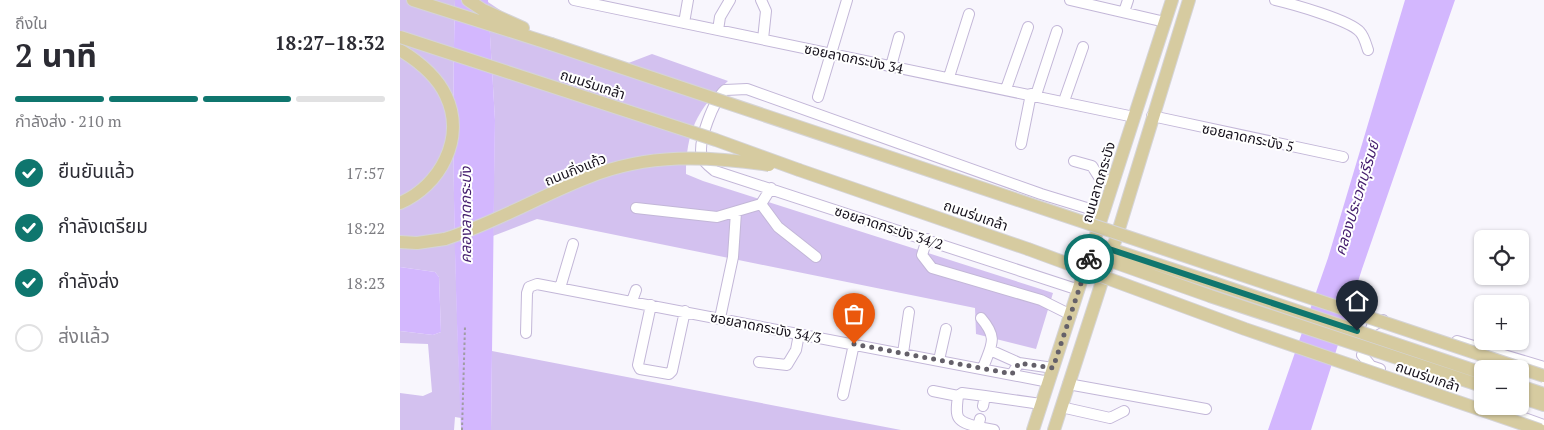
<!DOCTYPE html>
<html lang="th">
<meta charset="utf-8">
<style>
body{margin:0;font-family:"PT Serif","Noto Sans Thai",serif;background:#f2f2f3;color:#2b2b33;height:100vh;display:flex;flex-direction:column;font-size:19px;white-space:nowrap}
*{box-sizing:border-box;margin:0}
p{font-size:16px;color:#7c7c81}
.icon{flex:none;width:28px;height:28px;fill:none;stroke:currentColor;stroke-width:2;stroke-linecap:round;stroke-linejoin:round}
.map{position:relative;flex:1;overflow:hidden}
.side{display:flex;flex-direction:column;background:#fff;width:400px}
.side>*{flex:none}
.controls{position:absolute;left:1074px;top:230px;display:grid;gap:10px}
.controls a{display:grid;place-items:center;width:55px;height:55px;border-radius:8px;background:#fff;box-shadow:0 1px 4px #0004;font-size:25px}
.pin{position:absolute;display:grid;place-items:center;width:42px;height:42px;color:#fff;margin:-51px -21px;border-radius:50% 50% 50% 0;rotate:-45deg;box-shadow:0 0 5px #0007}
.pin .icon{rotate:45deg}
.courier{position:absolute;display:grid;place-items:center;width:50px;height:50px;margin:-25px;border:4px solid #0f766e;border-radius:50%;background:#fff;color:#222;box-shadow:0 1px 6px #0007}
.headline em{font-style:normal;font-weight:700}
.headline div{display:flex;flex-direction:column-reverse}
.headline{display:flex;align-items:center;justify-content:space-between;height:85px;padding:0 15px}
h1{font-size:32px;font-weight:700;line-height:38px}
.bar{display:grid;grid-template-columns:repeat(4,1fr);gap:8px 5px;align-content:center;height:60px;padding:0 15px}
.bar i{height:6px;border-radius:4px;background:#e1e1e2}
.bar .on{background:#0f766e}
.bar p{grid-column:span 4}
ol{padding:0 15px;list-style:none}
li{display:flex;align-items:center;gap:15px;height:55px}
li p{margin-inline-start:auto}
li .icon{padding:5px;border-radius:50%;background:#0f766e;color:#fff;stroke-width:4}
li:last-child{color:#7c7c81}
li i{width:28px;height:28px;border:2px solid #e1e1e2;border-radius:50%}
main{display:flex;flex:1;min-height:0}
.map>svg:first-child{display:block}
</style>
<main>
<section class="side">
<div class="headline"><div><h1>2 นาที</h1><p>ถึงใน</p></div><em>18:27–18:32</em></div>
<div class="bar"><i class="on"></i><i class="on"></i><i class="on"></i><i></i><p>กำลังส่ง · 210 m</p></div>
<ol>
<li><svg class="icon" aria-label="check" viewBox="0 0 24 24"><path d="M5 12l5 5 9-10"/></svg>ยืนยันแล้ว<p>17:57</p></li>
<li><svg class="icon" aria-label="check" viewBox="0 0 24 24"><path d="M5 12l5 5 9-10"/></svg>กำลังเตรียม<p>18:22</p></li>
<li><svg class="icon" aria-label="check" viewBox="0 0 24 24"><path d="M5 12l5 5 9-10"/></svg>กำลังส่ง<p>18:23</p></li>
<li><i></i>ส่งแล้ว</li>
</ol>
</section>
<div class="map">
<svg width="1144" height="430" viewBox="0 0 1144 430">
<rect width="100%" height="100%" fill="#f8f6fd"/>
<path fill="#d3c1ef" d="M0,0H55C51,140 55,279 61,418L55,417L54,430H0V393L23,396L32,392L28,344L0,343V331L33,335L41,332L39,277L35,272L0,267Z
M88,2L151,44L218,67L252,54L328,81C297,109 286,132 286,174L303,181L653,293L636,349L576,334L575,308L137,219L93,236L95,120Z
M92,351L501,430H91Z"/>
<path fill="#d3b7fe" d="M55,0H88L95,120L91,430H61C55,287 51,144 55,0Z
M1005,0H1055L962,269L911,430H868L928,258Z
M0,267L35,272L39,277L41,332L33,335L0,331Z"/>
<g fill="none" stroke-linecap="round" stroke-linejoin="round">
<g stroke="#c3b7d8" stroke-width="12">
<path id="minor" d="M174,0L734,117
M361,0L366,11L363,39
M670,0L765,22
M875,0C892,4 950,20 960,32C964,36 966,44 968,50
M724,12L728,0
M284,23L288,0
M318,30L320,17L330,0
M491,66L499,37
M549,77L569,14
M606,89L628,27
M636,95L657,31
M418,97L447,0
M664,101L683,47
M752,116L943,157
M621,144L631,94
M674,161L692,166L699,177L712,182
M361,204L378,227L416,257
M236,208L317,217L361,204L371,188
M527,239L522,255L532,268L641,300L671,315
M160,288L173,244
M679,290L315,171C310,167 304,163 302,157C297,142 314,100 325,90L347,89L641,194L703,213
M232,301L236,290
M251,305L238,365L240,369L269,374L272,371L285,311
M320,318L333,257L336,212
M581,318C599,339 591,345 583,368
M126,333L127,293L129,287L137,284L649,382
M1057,341L1144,367
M590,350L619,363
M503,353L509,312
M539,360L546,329
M359,362L387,365L396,350L399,334
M980,369L971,366L962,355L972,326L983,320
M612,374L619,363L653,368
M668,384L806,409
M533,391L558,396
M443,395L454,344
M583,406L585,396L641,404
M661,407L710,418L724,411
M1105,411L1144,425
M580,419L578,427L594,430
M578,427C556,421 555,419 558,396L562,393L585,396"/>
</g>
<g stroke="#d5d4d6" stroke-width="14">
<path id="major" d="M13,0L151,44
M68,0L83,10L123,28
M0,50C18,61 37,76 46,96C66,138 40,186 0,203
M399,170L628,249
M0,242L17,243L45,239
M695,244L814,283
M691,254L810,296
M1120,386L1144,394
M1120,397L1144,405
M633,430L772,0
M654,430L718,232L789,0"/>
</g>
<path stroke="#9f9ca4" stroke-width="2" stroke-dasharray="2.5 2.5" stroke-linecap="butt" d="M62,430L65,326"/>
<use href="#minor" stroke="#fff" stroke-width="10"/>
<use href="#major" stroke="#d6cba0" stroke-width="12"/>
<g stroke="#d5d4d6" stroke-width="14" stroke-linecap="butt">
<path id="major-bridge" d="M0,37L316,140L399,170
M151,44L1144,376
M45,239C95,223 140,196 189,177C248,153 308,156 369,165
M628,249L845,329L1140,430
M814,283L1082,373
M810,296L1082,386"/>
</g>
<use href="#major-bridge" stroke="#d6cba0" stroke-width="12"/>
</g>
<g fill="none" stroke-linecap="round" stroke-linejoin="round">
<path stroke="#646069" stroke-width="5" stroke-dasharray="0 9" d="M454,344L612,374L619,363L653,368L689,259"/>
<path stroke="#0f766e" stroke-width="6" d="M689,259L694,244L957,331"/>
</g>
<g text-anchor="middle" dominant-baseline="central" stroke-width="4" stroke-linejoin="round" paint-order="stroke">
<g font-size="14" fill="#140f1a" stroke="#fff">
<text transform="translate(454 58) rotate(12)">ซอยลาดกระบัง 34</text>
<text transform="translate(193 84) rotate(18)">ถนนร่มเกล้า</text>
<text transform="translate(848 137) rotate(12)">ซอยลาดกระบัง 5</text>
<text transform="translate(175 169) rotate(-22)">ถนนกิ่งแก้ว</text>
<text transform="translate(698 182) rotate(-73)">ถนนลาดกระบัง</text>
<text transform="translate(576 215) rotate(19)">ถนนร่มเกล้า</text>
<text transform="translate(489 227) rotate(18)">ซอยลาดกระบัง 34/2</text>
<text transform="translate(366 327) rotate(11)">ซอยลาดกระบัง 34/3</text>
<text transform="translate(1028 376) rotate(19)">ถนนร่มเกล้า</text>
</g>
<g font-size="15" font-style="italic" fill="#441d6d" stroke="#fff">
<text transform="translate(956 198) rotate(-73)">คลองประเวศบุรีรมย์</text>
<text transform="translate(65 215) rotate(-90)">คลองลาดกระบัง</text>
</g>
</g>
</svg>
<div class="controls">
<a><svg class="icon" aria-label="locate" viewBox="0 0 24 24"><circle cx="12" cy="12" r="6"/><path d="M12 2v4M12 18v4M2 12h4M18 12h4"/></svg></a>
<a>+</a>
<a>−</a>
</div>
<div class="pin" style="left:454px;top:344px;background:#ea580c"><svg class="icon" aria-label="bag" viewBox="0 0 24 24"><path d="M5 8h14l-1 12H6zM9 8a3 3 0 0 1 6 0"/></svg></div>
<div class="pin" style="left:957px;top:331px;background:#1f2937"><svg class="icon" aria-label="home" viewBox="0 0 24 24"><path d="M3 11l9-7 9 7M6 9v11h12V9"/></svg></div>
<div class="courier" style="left:689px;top:259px"><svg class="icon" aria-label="bike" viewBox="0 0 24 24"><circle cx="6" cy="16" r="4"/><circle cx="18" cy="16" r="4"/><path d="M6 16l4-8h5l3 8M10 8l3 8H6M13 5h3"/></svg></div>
</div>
</main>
